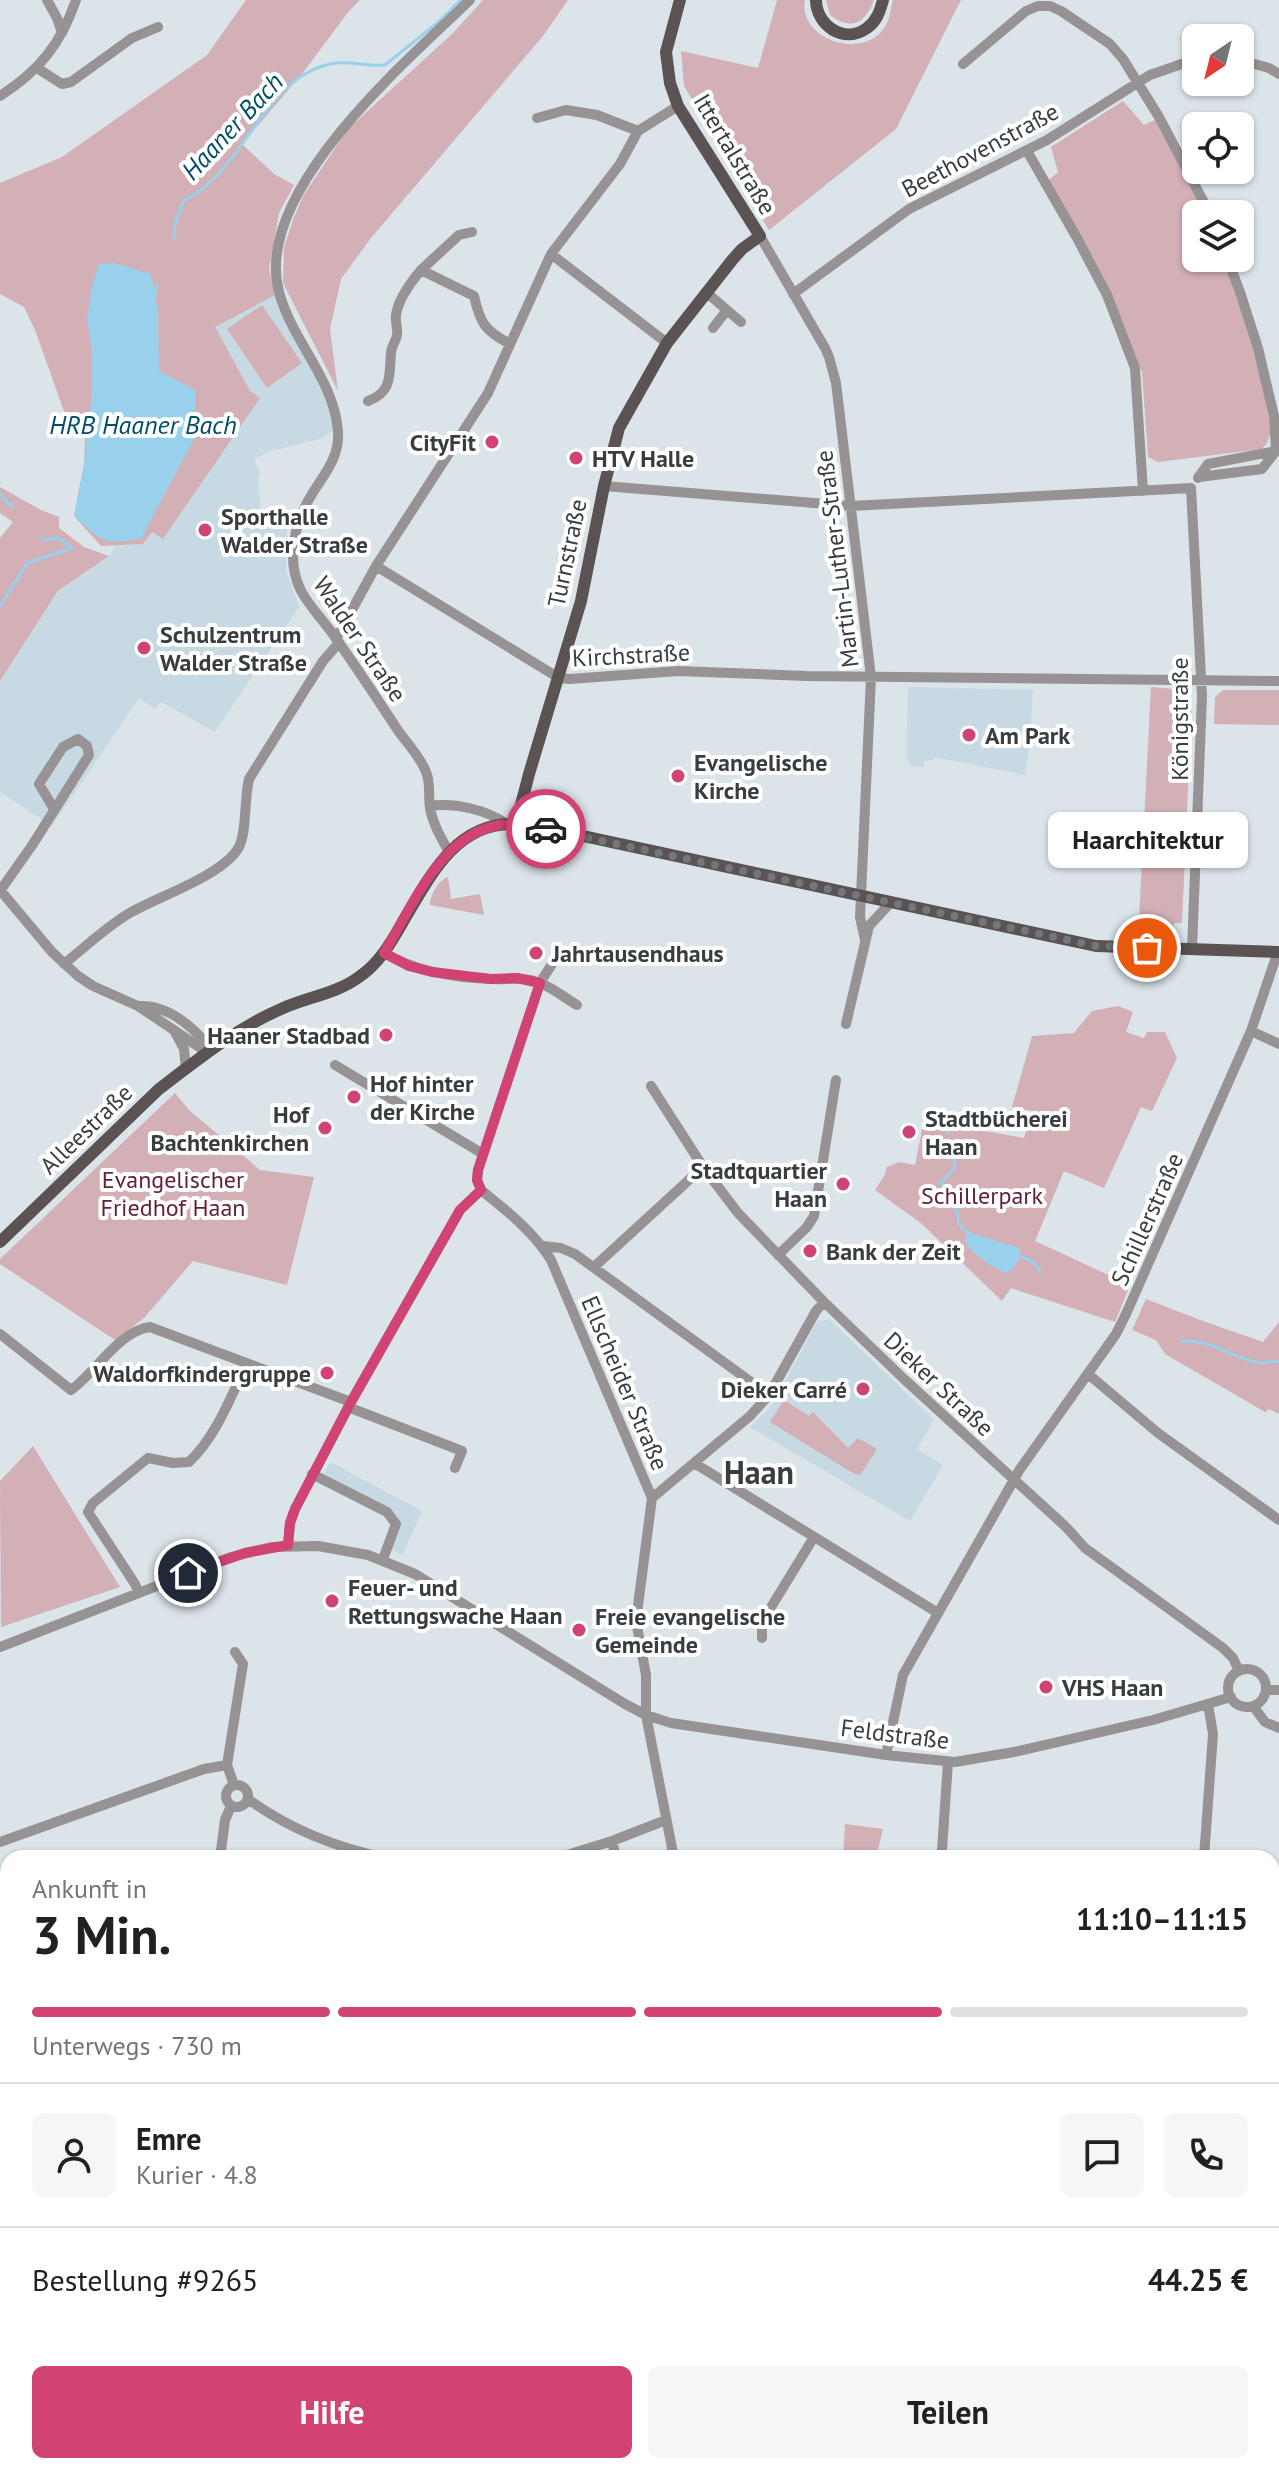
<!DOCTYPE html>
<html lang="de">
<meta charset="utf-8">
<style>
body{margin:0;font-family:"PT Sans",sans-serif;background:#f6f6f6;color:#202124;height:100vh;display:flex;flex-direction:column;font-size:30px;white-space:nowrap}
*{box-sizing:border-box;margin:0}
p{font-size:26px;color:#757577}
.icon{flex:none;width:44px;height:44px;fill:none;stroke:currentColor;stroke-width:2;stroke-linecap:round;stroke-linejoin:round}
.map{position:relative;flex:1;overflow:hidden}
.drawer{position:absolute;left:0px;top:1850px;width:1280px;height:624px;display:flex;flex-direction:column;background:#fff;border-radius:24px 24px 0 0;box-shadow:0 2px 6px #0004}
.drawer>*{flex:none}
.needle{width:52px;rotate:215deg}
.fabs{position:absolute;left:1182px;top:24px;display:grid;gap:16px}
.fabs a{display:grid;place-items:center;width:72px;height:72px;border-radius:12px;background:#fff;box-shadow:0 2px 6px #0004;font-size:40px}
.pin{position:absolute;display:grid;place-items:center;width:68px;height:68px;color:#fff;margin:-34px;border:4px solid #fff;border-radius:50%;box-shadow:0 2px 8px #0007}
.courier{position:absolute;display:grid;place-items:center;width:80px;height:80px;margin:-40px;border:6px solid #d04372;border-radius:50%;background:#fff;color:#222;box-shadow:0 2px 10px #0007}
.bubble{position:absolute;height:56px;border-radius:12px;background:#fff;box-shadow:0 2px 6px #0004;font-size:26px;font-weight:700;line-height:56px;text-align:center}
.summary em{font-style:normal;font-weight:700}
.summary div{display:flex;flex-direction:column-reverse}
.summary{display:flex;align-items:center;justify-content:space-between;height:136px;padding:0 32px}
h1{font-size:52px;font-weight:700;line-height:60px}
.bar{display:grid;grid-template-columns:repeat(4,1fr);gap:12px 8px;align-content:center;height:96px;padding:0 32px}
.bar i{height:10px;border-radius:6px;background:#e0e0e0}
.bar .selected{background:#d04372}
.bar p{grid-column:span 4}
.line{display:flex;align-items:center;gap:20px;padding:0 32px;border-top:2px solid #e0e0e0}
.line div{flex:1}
.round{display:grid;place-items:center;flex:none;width:84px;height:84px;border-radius:12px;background:#f6f6f6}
.cta{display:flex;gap:16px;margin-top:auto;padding:16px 32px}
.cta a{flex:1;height:92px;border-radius:12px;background:#d04372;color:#fff;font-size:32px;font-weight:700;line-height:92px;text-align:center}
.cta a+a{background:#f6f6f6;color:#202124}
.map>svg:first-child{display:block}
</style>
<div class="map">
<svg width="1279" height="2474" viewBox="0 0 1279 2474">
<rect width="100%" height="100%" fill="#dae4e9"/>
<path fill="#c7d9e2" d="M275,295L325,395L335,430L320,439L271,451L254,459L260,473L258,480L261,511L287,529L286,571L299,607L215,732L161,702L155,709L139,698L52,826L0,792V681L58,592L109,556L115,546L143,544L250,392L214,327Z
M908,687L1033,690L1030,742L1025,775L934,757L933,760L924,761V767L910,766L907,758Z
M829,1319L934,1420L917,1449L943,1465L910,1521L750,1427L772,1405L817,1322Z
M330,1462L422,1511L402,1556L390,1549L397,1516L381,1505L324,1475Z"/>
<path fill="#d3afb6" d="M246,0H360L349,11L302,74L242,144L274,174L294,185L279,213L269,269L275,295L215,327L250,391L260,398L163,539L152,532L143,544L101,546L74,516L84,464L85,437L65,414L35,330L24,307L0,294V183L62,157L207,55Z
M483,0H568L543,36L371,238L341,279L330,329L338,391L283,283L284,247L293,220L303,196L348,129L452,34Z
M777,0H805C797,39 865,63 886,25C890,18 891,7 893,0H961L896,129L769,230L684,86L681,51L758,68Z
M826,0H874C865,24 851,31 830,15Z
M1123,101L1144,125L1155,120L1206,214H1196V258H1224L1248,322L1265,393L1271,432L1267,443L1262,449L1158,462L1148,457L1142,372L1049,180L1058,172L1051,147Z
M262,305L302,363L267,388L227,329Z
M0,487L41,510L59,517V528L84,547L109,556L58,591L0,681V538L13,522L0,513Z
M1151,687L1185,690V697L1192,698L1182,923H1174L1172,936L1138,937Z
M1223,690H1279V725L1214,724L1215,697Z
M448,877L451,899L480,894L484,915L430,905C430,897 437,881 448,877Z
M1118,1006L1133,1012L1126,1032L1144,1038L1147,1032H1165L1177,1058L1152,1111L1141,1107L1104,1188L1064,1171L1035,1241L1130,1285L1115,1322L1011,1288L1002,1301L922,1224L875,1190L884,1176L887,1167L899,1162L915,1165L924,1120L1024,1138L1032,1111L1012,1107L1032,1036L1074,1033L1092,1011Z
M175,1093L189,1110L260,1170L314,1177L287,1285L193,1261L144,1318L115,1340L0,1264V1259Z
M1146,1299L1200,1320L1263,1342L1279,1322V1414L1269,1409L1265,1412L1165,1354L1156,1340L1132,1330Z
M784,1400L809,1416L813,1412L848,1448L858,1438L877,1449L861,1474L856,1475L770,1422Z
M33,1446L120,1587L1,1627L0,1481Z
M845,1824L883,1829L876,1858H843Z
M1272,2149L1279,2150V2392H1272Z
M0,2166H8V2367L7,2349L0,2346Z"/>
<path fill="#99d1ed" d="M113,263L151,274L158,313L159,371L195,390L196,435L141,539C100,545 104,542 74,516L84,464L92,391V350L87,319L91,290L99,264Z
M970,1233L1020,1248C1021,1257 1015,1270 1006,1273C992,1267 970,1253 964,1239Z"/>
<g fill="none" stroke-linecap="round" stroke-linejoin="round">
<path stroke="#99d1ed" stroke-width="3" d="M174,237L175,223L184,200C244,174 263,73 336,63C352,61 369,67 385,65L436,24L461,0
M154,296L157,285
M0,494L12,507
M42,538L44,540L58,538L71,547
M0,606L27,563L72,548
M939,1119L948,1133
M952,1200L941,1183L955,1167L952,1144
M954,1206L958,1215L959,1225L971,1235
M1018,1256L1032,1261L1040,1271
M1181,1341C1214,1340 1232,1358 1260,1363C1266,1363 1273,1361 1279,1361
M0,2264L6,2265L8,2262
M1272,2264L1279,2262"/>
<path stroke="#979293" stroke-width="10" d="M47,0L57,18L62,33
M1240,60L1269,68L1279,74
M963,64L1026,11L1038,6H1050L1061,11L1110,44L1123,59L1159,117L1210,214
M37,68L62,84L71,82L132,38L158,27
M0,96C39,71 61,44 76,0
M537,118L566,110L597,115L638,131
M1027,151L1077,238L1107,295L1135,368L1143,491
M472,232L459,235L421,270L474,296C480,323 485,331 510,344
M760,236L825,348L829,357L836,383L871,677L860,917L865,940
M551,254L667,343
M707,293L741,322
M793,294L909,209L1047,140L1150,75L1196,59
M713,328L727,310
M368,401C393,392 389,374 391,353C391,347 396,341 397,335C398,328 395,322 396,315C398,300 411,282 421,270
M1199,477L1262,469L1276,451L1274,416L1258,348L1240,292L1227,258
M1198,478L1208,464L1276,451
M604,486L851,506L1191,488
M1191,488L1202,696L1192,949
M376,566L559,678L570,679L678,671L806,676L1279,681
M336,639L376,566L488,393L551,254L620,164L638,131L678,106
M430,806C454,802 487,810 507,824
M449,852C441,838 433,824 430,808C428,797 431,782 426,772C421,758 408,744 399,732C378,700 357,668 335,637C314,607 292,593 293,553C294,534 299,517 308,501C321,477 340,460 338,431C334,379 292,341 279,292C252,192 406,62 470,0
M0,890L52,952L78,976L93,986L138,1006L208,1053
M0,891L33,844L89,755L87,746L78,739L63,747L39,784L54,809
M384,953C416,971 454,978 491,979C508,980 523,976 540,983C553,988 565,998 577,1005
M64,964C84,948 105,928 128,914C156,897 223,876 239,847C247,831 244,799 249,779L323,661L338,644
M140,1006C170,1005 195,1029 212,1050
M846,1024L869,926L891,902
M1251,1031L1279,1044
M175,1032L184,1049L186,1069
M335,1065L483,1154
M651,1086L703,1167L738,1213L824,1302L904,1379L1066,1527L1085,1548L1223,1648L1233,1658L1239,1671
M481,1190C507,1211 533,1231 551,1260L652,1498L636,1621L646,1675V1715L674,1858
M481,1190L477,1180L478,1170L540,983L552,964
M542,1246L561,1248L575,1254L769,1395
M778,1255L807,1227L814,1216L836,1080
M594,1267L703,1167
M0,1334L71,1390C96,1372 119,1331 150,1327L351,1402
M1088,1374L1158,1433L1279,1520
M348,1407L462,1451L455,1468
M694,1463L938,1613
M312,1474L387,1512L396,1524L383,1559
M652,1498L750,1416L769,1395L816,1311L824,1302
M288,1545L290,1523L295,1509L351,1402L460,1210L481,1190
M139,1593L135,1584L88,1512L93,1503L148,1458L173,1463L189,1462C216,1437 231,1396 247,1363
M762,1638V1622L814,1537
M0,1647L231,1557L271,1547L318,1546L368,1555L415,1574L625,1704L646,1715L671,1723L886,1755L955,1762L1014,1752L1153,1720L1231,1697
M1228 1688a19 19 0 1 1 38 0a19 19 0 1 1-38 0Z
M1266,1690H1279
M1253,1706L1265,1722L1279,1728
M886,1755L903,1675L1020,1469L1116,1334L1126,1314L1251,1031L1278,951
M226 1796a11 11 0 1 1 22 0a11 11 0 1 1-22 0Z
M234,1785L227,1765L243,1664L235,1652
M248,1799C291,1830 335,1847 386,1858
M612,1841L616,1858
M0,1842L204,1769L227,1765
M220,1858L225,1820L231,1806
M557,1858L612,1841L666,1820
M939,1858L942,1850L948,1762
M1204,1858L1213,1734L1208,1704
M0,1950L8,1948
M1272,2046L1279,2047
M0,2058H8
M0,2414L8,2413
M627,2466L628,2474"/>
<path stroke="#5a5253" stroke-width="12" d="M816,0C816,25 844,45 867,28C877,21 880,11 883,0
M516,824L529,774L581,601L604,486L619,428L667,343L733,259L742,249L760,236L678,106L670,83L666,52L680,0
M0,1242L159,1089C197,1060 237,1028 281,1009C307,997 336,994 359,977C380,963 392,941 404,920C429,878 455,824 511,824C535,824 560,832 583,836L1096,946L1279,952"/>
</g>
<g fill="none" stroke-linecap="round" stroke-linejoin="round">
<path stroke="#71777a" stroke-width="8" stroke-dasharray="0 14.4" d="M546,829L1096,946L1147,948"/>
<path stroke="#d04372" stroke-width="10" d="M188,1573L245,1553L288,1545L290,1523L295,1509L351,1402L460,1210L481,1190L477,1180L478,1170L540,983L517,978L491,979L432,972L409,966L384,953C414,904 443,827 509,824C521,823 534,827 546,829"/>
</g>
<g fill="#d04372" stroke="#fff" stroke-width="3">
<circle cx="492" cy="442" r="8"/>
<circle cx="576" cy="458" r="8"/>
<circle cx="205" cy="530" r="8"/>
<circle cx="144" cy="648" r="8"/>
<circle cx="969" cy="735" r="8"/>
<circle cx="678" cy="776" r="8"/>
<circle cx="536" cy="953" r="8"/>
<circle cx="386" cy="1035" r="8"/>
<circle cx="354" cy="1097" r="8"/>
<circle cx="325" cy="1128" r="8"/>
<circle cx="909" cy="1132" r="8"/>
<circle cx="843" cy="1184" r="8"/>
<circle cx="810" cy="1251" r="8"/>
<circle cx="327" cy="1373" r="8"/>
<circle cx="863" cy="1389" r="8"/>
<circle cx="332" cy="1601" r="8"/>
<circle cx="579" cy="1630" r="8"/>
<circle cx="1046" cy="1687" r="8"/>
</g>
<g text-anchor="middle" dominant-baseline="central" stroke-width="8" stroke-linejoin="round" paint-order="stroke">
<g font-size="24" fill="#383d3f" stroke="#fff">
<text transform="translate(980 150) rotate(-28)">Beethovenstraße</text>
<text transform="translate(735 154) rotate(59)">Ittertalstraße</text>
<text transform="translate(567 553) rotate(-78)">Turnstraße</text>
<text transform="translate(837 559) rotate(-97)">Martin-Luther-Straße</text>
<text transform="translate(360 639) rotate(56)">Walder Straße</text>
<text transform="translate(631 655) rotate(-3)">Kirchstraße</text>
<text transform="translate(1179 719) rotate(-90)">Königstraße</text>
<text transform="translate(86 1129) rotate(-44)">Alleestraße</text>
<text transform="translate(1147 1219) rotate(-66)">Schillerstraße</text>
<text transform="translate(625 1383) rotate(67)">Ellscheider Straße</text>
<text transform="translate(939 1384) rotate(43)">Dieker Straße</text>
<text transform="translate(895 1734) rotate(7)">Feldstraße</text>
</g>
<g font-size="24" font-weight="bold" fill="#383d3f" stroke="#fff" text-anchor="start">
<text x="476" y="442" text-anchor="end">CityFit</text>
<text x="592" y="458">HTV Halle</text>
<text x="221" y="516">Sporthalle<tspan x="221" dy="28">Walder Straße</tspan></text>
<text x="160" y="634">Schulzentrum<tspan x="160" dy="28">Walder Straße</tspan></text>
<text x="985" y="735">Am Park</text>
<text x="694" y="762">Evangelische<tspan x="694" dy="28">Kirche</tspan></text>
<text x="552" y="953">Jahrtausendhaus</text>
<text x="370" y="1035" text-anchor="end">Haaner Stadbad</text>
<text x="370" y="1083">Hof hinter<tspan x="370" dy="28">der Kirche</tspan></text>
<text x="309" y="1114" text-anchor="end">Hof<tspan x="309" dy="28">Bachtenkirchen</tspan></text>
<text x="925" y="1118">Stadtbücherei<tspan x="925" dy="28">Haan</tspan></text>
<text x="827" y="1170" text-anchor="end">Stadtquartier<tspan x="827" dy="28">Haan</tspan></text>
<text x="826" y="1251">Bank der Zeit</text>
<text x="311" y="1373" text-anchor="end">Waldorfkindergruppe</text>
<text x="847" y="1389" text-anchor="end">Dieker Carré</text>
<text x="348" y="1587">Feuer- und<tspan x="348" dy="28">Rettungswache Haan</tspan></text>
<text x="595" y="1616">Freie evangelische<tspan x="595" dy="28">Gemeinde</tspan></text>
<text x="1062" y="1687">VHS Haan</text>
</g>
<g font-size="24" fill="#642136" stroke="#fff">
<text x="173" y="1179">Evangelischer<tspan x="173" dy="28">Friedhof Haan</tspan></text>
<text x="982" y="1195">Schillerpark</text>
</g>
<g font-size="26" font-style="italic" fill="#004e69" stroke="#fff">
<text transform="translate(232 126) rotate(-47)">Haaner Bach</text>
<text x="143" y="424">HRB Haaner Bach</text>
</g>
<g font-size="32" font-weight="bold" fill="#383d3f" stroke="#fff">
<text x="759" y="1472">Haan</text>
</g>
</g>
</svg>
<div class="fabs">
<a><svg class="needle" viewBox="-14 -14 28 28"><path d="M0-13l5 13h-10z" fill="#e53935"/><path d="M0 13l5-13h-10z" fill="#757577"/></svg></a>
<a><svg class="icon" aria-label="locate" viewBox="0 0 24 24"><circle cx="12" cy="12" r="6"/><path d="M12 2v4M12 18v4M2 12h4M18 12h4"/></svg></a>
<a><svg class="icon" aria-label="layers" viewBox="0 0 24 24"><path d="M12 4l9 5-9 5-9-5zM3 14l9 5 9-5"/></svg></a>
</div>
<div class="pin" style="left:1147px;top:948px;background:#ea580c"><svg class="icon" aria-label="bag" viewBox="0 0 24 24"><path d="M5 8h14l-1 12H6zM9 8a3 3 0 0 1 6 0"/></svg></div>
<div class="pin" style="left:188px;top:1573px;background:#1f2937"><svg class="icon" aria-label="home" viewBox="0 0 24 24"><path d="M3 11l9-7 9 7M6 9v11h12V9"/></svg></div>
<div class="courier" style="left:546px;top:829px"><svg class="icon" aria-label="car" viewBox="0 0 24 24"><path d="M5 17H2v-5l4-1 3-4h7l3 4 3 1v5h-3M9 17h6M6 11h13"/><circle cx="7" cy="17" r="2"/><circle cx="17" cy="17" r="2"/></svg></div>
<div class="bubble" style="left:1048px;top:812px;width:200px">Haarchitektur</div>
<section class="drawer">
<div class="summary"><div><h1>3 Min.</h1><p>Ankunft in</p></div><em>11:10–11:15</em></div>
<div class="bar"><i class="selected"></i><i class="selected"></i><i class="selected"></i><i></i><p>Unterwegs · 730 m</p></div>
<div class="line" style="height:144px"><a class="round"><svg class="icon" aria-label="person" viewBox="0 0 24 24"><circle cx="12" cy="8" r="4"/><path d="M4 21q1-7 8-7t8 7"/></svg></a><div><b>Emre</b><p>Kurier · 4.8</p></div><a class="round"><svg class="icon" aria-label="chat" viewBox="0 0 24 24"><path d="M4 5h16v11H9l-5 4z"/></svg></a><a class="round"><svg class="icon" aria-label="phone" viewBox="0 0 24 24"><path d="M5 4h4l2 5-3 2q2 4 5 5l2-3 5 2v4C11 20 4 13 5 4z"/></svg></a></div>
<div class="line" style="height:104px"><div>Bestellung #9265</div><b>44.25 €</b></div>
<div class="cta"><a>Hilfe</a><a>Teilen</a></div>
</section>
</div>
